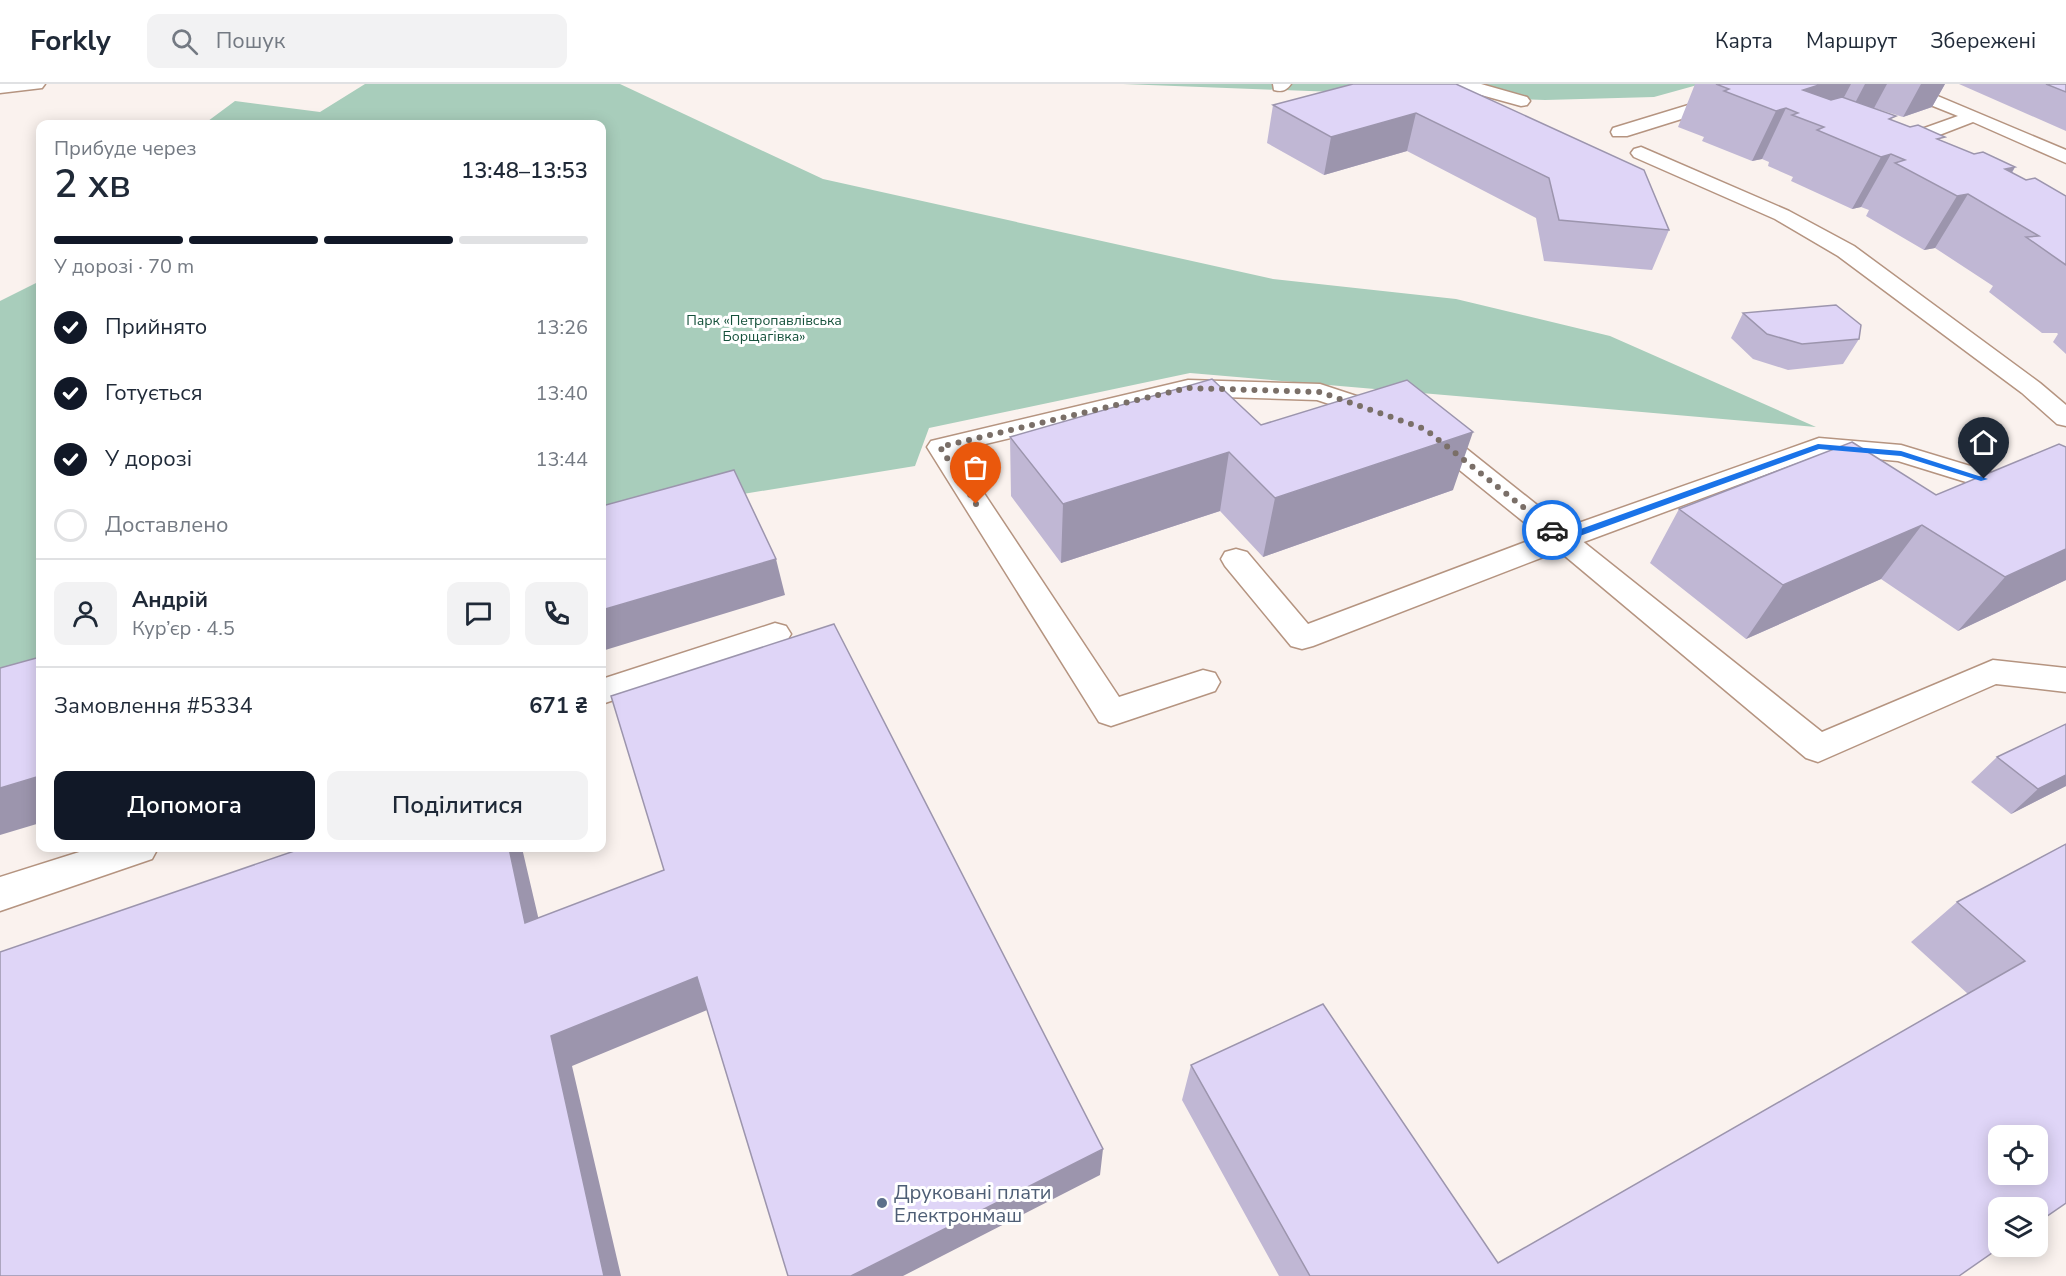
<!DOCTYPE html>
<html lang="uk">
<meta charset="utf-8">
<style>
body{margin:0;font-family:"Nunito Sans",sans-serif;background:#f2f2f3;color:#1f2937;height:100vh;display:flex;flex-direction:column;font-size:22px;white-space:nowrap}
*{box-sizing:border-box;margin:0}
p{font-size:20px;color:#747a83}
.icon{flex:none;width:33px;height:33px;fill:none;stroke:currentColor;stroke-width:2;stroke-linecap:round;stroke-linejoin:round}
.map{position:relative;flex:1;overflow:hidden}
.panel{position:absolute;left:36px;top:36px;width:570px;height:732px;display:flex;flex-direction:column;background:#fff;border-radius:12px;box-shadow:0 3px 15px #0003}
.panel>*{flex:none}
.controls{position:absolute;left:1988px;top:1041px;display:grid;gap:12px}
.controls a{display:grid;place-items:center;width:60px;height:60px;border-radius:12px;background:#fff;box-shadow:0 3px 15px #0003;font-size:30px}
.pin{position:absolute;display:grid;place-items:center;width:51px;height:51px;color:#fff;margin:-62px -26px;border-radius:50% 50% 50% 0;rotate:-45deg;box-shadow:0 0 6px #0007}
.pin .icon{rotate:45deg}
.courier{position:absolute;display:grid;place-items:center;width:60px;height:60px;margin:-30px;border:4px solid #1a73e8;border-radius:50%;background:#fff;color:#222;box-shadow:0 2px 8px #0007}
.summary em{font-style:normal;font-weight:600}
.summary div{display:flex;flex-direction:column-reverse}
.summary{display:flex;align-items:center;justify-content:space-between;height:102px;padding:0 18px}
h1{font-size:39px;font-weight:600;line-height:45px}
.bar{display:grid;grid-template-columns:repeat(4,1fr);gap:9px 6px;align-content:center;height:72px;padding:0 18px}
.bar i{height:8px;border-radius:4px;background:#e0e1e3}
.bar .on{background:#111827}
.bar p{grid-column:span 4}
.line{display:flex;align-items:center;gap:15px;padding:0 18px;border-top:2px solid #e0e1e3}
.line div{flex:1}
.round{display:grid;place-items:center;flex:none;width:63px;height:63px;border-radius:12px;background:#f2f2f3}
ol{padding:0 18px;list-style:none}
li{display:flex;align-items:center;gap:18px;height:66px}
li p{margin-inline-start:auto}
li .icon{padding:6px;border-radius:50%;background:#111827;color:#fff;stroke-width:4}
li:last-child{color:#747a83}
li i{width:33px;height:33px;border:3px solid #e0e1e3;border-radius:50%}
.primary-button{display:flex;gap:12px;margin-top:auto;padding:12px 18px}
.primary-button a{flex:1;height:69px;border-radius:12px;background:#111827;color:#fff;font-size:24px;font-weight:600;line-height:69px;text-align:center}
.primary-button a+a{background:#f2f2f3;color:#1f2937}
header{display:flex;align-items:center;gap:36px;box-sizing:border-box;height:84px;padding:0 30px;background:#fff;border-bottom:2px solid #e0e1e3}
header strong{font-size:28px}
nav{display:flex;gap:33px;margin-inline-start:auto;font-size:21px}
.search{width:420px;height:54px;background:#f2f2f3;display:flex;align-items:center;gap:15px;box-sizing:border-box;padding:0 21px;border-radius:12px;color:#747a83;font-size:22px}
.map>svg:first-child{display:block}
</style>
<header>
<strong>Forkly</strong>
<div class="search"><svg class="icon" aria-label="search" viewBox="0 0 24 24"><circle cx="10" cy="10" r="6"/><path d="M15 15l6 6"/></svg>Пошук</div>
<nav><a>Карта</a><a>Маршрут</a><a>Збережені</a></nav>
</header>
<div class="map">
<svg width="2066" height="1192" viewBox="0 0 2066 1192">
<rect width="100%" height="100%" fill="#faf2ee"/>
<path fill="#a8cdbb" d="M365,0H620L823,95L1273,195L1456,215L1610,252L1816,343L1190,289L929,344L915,382L743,410L602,451V40H204L235,17L320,28Z
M1123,0H1701L1654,13L1545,16Z
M40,197V612L0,623V217Z"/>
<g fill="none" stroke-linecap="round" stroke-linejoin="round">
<g stroke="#b59480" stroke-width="3">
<path id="lane" d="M1273,0H1291C1286,7 1282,8 1274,6Z
M1453,0H1481L1527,13L1530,17L1527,21L1521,22L1456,4Z
M1757,0H1784L1781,4L1627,52H1613L1611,48L1613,44Z
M1885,0H1909L2066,66V79L1973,38L1916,60L1912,62L1916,69L1913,73H1899L1893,61L1902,52L1958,32L1888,4Z
M1641,63L1789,127L1854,162L2040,299L2066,321V342L2057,340L2022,309L1838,172L1775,135L1634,73L1631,69L1634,65Z
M1188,296L1320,300L1393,324L1397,330L1393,336L1384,338L1317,316L1188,312L956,367L1119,613L1203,586L1215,589L1220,598L1215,607L1111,642L1099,638L927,363L931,357Z
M1429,340L1438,342L1822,648L1993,576L2066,584V608L1996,600L1818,678L1806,674L1559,467L1313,562L1302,565L1291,562L1225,482L1221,475L1225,468L1236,465L1247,468L1308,540L1541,452L1420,354L1416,348L1420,342Z
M775,539L786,542L791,550L786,558L602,620V595Z
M92,764H158L152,775L0,827V793Z"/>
</g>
<g stroke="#b59480" stroke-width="3">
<path id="street" d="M0,0H45L42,4L0,9Z
M1819,354L1901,361L2066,411V429L1898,377L1821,370L1573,462L1563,465L1553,462L1548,455L1553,448Z"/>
</g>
<use href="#lane" fill="#fff" fill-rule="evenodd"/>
<use href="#street" fill="#fff" fill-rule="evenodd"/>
</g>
<path fill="#c0b7d4" d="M1353,0L1669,146L1652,186L1544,177L1536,134L1407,67L1324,91L1267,59L1273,21Z
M1695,0H1945L1932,23L1903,33L1874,24L1894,37L1943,58L1974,70L2015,83L2012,89L2026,96L2066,112V270L2053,258L2058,250L2057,249H2042L1989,208L1993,202L1935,164L1924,166L1866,132L1869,126L1861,123L1852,125L1791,97L1793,93L1768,82L1769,78L1762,75L1752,77L1702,57L1704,53L1678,43Z
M1959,0H2066V47Z
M1743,229L1859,255L1843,280L1788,286L1753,275L1731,254Z
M1261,341L1453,406L1263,473L1220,427L1061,479L1011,412L1010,353Z
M1852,358L2066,496L1958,547L1881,495L1746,555L1650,479L1679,425Z
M1997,673L2066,702L2011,730L1971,698Z
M2066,760L1959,1192H1279L1182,1016L1191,981L1498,1179L1968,910L1911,858L1957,818Z"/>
<path fill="#9c95ad" d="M1822,0H1851L1834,32L1803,6Z
M1865,0H1887L1874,24L1846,36Z
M1921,0H1945L1932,23L1903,33Z
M1786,24L1762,75L1752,77L1776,27Z
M1416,29L1407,67L1324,91L1331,53Z
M1891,70L1861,123L1852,125L1881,73Z
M2015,83L1990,123L2005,85Z
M1968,110L1935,164L1924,166L1957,112Z
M1473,348L1453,406L1263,473L1275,414Z
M1229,368L1220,427L1061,479L1063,420Z
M1922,441L1881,495L1746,555L1783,501Z
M2066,465V496L1958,547L2005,493Z
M776,475L785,511L602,567V526Z
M2066,691V702L2011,730L2038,705Z
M40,692V739L0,751V704Z
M509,764H522L547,871L525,839Z
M697,893L712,924L572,982L621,1192H604L551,952Z
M1103,1065L1100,1091L903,1192H851Z"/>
<path fill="#dfd5f7" stroke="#9c95ad" stroke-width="1.5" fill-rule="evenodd" d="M1353,0H1456L1644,86L1669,146L1559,136L1549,94L1416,29L1331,53L1273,21Z
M1716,0H1822L1803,6L1831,16L1842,13L1896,32L1889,35L1910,43L1918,41L1945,53L1937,55L1974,70L1983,68L2015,83L2005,85L2026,96L2035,94L2066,112V181L2026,153L2039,152L1968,110L1957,112L1895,79L1905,76L1891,70L1881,73L1817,46L1824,43L1792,31L1798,29L1786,24L1776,27L1724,7L1729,5Z
M2046,0H2066V8Z
M1836,221L1861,241L1859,255L1802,260L1767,250L1743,229Z
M1212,295L1261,341L1407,296L1473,348L1275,414L1229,368L1063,420L1010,353Z
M1852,358L1936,411L2059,360L2066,363V465L2005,493L1922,441L1783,501L1679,425Z
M734,386L776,475L602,526V422Z
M834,540L1103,1065L851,1192H788L697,893L551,952L604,1192H0V868L303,764H509L525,839L664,786L611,612Z
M40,573V692L0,704V584Z
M2066,640V691L2038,705L1997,673Z
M2066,760V1119L2037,1139V1124H1998V1162H2002L1959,1192H1310L1191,981L1323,920L1498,1179L2025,877L1957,818ZM1998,1052H2037V1090H1998Z"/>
<path fill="#1a73e8" d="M1818,360L1901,367L1988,395L1981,397L1901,372L1819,365L1566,457H1560L1548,446L1555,444L1564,451Z"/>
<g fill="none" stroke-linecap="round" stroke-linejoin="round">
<path stroke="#7a6f68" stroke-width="6" stroke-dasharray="0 10.8" d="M976,420L940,363L1188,304L1320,308L1425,345L1552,446"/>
</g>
<circle fill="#5c6f8a" stroke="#fff" stroke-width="2" cx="882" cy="1119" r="6"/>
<g text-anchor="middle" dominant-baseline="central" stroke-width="6" stroke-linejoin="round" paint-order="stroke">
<g font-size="14" fill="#15513b" stroke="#fff">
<text x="764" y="236">Парк «Петропавлівська<tspan x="764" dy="16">Борщагівка»</tspan></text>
</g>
<g font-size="20" fill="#4e5e75" stroke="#fff" text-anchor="start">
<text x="894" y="1108">Друковані плати<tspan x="894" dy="23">Електронмаш</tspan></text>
</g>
</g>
</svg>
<div class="controls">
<a><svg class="icon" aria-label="locate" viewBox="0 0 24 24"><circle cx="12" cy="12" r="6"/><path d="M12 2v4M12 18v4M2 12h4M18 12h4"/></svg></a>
<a><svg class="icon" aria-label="layers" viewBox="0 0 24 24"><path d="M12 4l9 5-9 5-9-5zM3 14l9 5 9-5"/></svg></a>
</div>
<div class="pin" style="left:976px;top:420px;background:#ea580c"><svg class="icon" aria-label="bag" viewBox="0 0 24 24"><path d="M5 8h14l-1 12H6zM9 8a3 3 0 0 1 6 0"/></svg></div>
<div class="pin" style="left:1984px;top:395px;background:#1f2937"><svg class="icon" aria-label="home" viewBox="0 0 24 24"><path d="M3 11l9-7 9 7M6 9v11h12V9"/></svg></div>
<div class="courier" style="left:1552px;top:446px"><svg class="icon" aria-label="car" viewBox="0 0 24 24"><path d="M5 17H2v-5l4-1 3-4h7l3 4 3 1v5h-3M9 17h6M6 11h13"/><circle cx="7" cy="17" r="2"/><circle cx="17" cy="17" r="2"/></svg></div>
<section class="panel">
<div class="summary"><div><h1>2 хв</h1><p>Прибуде через</p></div><em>13:48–13:53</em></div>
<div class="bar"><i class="on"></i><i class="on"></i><i class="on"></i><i></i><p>У дорозі · 70 m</p></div>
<ol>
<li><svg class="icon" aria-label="check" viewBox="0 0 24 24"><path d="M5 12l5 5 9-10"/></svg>Прийнято<p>13:26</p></li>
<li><svg class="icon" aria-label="check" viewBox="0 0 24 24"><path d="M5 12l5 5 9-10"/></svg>Готується<p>13:40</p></li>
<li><svg class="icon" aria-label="check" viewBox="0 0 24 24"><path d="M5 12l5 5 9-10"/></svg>У дорозі<p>13:44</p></li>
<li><i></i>Доставлено</li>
</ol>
<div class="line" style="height:108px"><a class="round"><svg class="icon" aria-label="person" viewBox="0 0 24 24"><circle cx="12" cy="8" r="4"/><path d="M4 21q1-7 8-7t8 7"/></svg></a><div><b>Андрій</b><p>Кур’єр · 4.5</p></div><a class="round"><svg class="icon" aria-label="chat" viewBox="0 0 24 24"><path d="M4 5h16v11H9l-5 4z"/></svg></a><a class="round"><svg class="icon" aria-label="phone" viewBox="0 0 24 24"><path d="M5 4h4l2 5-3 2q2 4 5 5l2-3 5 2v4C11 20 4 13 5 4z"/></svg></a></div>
<div class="line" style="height:78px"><div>Замовлення #5334</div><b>671 ₴</b></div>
<div class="primary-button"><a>Допомога</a><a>Поділитися</a></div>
</section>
</div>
